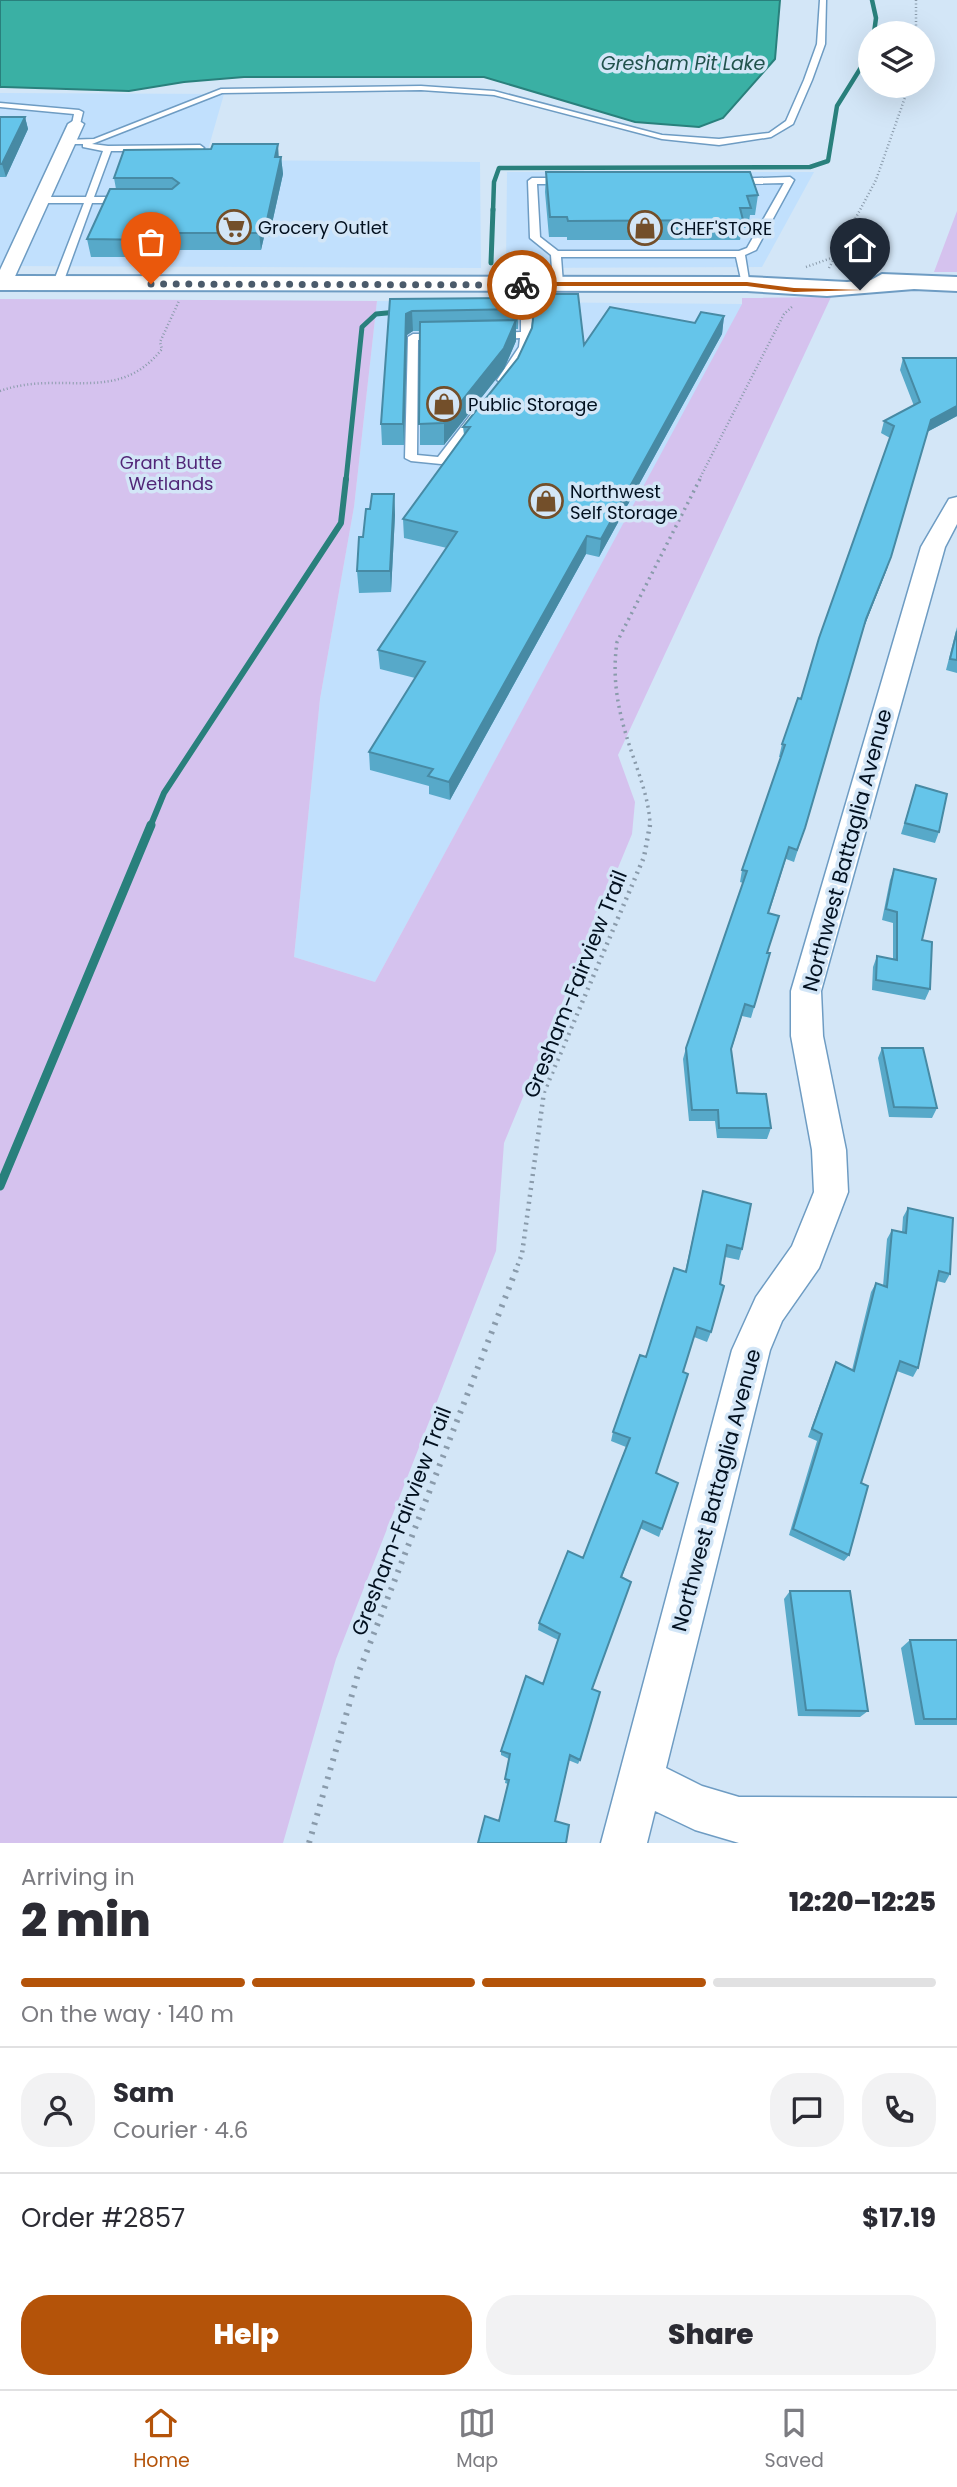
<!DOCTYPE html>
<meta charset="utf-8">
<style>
body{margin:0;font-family:Poppins,sans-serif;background:#f2f2f3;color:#2b2b33;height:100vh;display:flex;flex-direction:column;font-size:26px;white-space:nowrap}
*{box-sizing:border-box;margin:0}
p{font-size:23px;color:#7c7c81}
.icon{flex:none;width:38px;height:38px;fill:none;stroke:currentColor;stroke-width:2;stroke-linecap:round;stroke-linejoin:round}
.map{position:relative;height:1843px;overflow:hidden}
.sheet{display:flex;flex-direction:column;background:#fff;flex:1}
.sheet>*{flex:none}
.buttons{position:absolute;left:858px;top:21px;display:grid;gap:14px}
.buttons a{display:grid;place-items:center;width:77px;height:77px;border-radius:50%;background:#fff;box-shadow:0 7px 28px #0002;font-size:35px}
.pin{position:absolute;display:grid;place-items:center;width:60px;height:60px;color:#fff;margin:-72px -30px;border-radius:50% 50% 50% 0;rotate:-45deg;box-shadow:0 0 7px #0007}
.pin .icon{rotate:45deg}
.courier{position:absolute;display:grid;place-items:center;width:70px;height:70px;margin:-35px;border:5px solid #b45309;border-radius:50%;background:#fff;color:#222;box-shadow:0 2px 9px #0007}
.head em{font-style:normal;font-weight:800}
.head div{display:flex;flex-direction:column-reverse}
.head{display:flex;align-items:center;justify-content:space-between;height:119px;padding:0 21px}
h1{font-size:46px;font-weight:800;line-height:52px}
.bar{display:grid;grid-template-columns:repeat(4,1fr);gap:10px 7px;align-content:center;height:84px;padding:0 21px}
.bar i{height:9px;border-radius:5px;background:#e1e1e2}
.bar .current{background:#b45309}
.bar p{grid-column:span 4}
.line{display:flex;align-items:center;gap:18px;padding:0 21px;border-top:2px solid #e1e1e2}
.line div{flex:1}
.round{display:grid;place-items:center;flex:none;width:74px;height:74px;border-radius:28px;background:#f2f2f3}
.primary-button{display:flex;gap:14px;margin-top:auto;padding:14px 21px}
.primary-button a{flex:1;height:80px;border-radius:28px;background:#b45309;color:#fff;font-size:28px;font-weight:800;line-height:80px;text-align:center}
.primary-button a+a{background:#f2f2f3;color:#2b2b33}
.dock{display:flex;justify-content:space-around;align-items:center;height:98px;border-top:2px solid #e1e1e2;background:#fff;font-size:19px;color:#7c7c81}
.dock a{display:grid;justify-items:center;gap:4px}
.dock .current{color:#b45309}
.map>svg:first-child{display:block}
</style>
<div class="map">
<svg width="957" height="1843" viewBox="0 0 957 1843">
<rect width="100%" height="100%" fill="#d3e6f7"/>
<path fill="#c1e0fd" d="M0,93L224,94L205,160L480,162L481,268L0,266Z
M507,172H814L762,267L506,268Z
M377,301L743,304L375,982L294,957L320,699L354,507Z"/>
<path fill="#d5c2ee" d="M957,211V272H934Z
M831,297L618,755L635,802L632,834L504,1143L496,1251L336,1659L283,1843H0V299L377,301L354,507L320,699L294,957L375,982L742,304V298Z"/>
<path fill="#3ab0a4" stroke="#29807c" stroke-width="2" d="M0,0H780L775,59L723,118L699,127L635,122L484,77H244L184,82L129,91L4,87H0Z"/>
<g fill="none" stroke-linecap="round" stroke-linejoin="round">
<path stroke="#29807c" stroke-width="4.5" d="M872,0L876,18L874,33
M493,211L494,182L499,168L810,167L828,161L837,106L870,53"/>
<path stroke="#29807c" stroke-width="5" d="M491,263L493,209
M346,480L362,327L376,314L397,312"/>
<path stroke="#29807c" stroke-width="6" d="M150,827L164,793L341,523L346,479"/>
<path stroke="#29807c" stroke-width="9" d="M0,1186L151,825"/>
<g stroke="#6e9cc3" stroke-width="3">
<path id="service" d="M820,0H826L825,44L812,80L793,124L771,137L719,145L662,139L494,95L421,90L222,93L92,144L108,146L200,145L204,148L200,151H111L94,197H126L130,200L126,203H92L63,283L58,286L53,283L84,203H41L37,200L41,197H86L103,151L83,147V144H64V140L94,139L221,89L421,86L494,91L662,135L719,139L769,133L786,121L804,80L817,44Z
M0,103L79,110L83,112L80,124L76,126L72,124L74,114L0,107Z
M532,178H566L570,181L566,184H537L540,237L558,251H739L747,248L784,183L732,184L729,183V179L790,177L794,180L756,250L745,255L750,286L742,284L736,257H561L563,284L558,287L553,284L551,255L530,238L528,181Z
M521,282L529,284L532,321L529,347L506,382L502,383L497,380L519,347L520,338L495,339L490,336L495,333L521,332Z
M413,334H441L446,337L441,340H418L417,455L438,457L472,413L481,415L445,463L441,464L411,461L405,458L408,337Z"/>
</g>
<g stroke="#6e9cc3" stroke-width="3">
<path id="minor" d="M76,119L84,124L12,283L9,287L0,288V270L68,124Z
M957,497V524L945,547L821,991L823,1036L846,1150L848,1192L819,1268L782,1321L770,1350L666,1768L702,1786L739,1797L957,1798V1843H739L695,1830L655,1811L647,1843H601L732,1350L756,1297L792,1246L814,1192L812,1150L791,1036V991L921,547L949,499Z"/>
</g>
<g stroke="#6e9cc3" stroke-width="4">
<path id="primary" d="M882,274L957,277V291L914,289L827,296L747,291L0,290V276L747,277L847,282L871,280Z"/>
</g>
<path stroke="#8a9bab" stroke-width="2.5" stroke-dasharray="1 2.5" stroke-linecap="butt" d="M916,0V33
M806,267L837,256
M829,268L876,180L909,86
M0,391C62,369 117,406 162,349L160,342L179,301
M699,480L784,314L793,306"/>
<path stroke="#8a9bab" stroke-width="3.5" stroke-dasharray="2 4.5" stroke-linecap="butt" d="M650,827C650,804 641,780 634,759C620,719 611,684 617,642L700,479"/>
<path stroke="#8a9bab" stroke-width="4.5" stroke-dasharray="2 5" stroke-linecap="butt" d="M515,1272L522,1254L544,1092L644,857L650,825"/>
<path stroke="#8a9bab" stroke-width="6" stroke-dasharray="2.5 7" stroke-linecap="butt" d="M309,1843L358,1674L516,1270"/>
<use href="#service" fill="#fff" fill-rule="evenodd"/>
<use href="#minor" fill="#fff" fill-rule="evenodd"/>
<use href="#primary" fill="#fff" fill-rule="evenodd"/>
</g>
<path fill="#57a9c9" d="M0,117H25L28,129L6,177H0Z
M281,157L283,174L269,237H264L261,250H158L156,257H91L87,239L116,189L114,178Z
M546,172L758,195L755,215H750L748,228H742L740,240H567V237H549L545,192Z
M541,294L584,345L724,316L722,334L599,557L586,554L450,800L429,794V786L370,770L369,752L415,678L380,669L378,650L447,548L404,538L403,519L464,435L463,427L518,358L532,328L540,302Z
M519,298L518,329H516V341L504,369L444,445H420V331H413L407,335L404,445H382L381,424L390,299Z
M903,358H957V416L927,432L887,569L862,632L801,840L794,862L786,859L769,913L768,953H770L751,1018L742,1016L731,1051L737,1093L771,1128L767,1139L717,1138L715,1121H689L683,1059L686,1048L743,883L740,882L742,870L781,757H779L782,744L801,699L890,438L881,433L884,421L914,406L900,370Z
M394,494L395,515L391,592L359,593L357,571L370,509Z
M957,627V673L946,670Z
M916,785L939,832L935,843L901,834Z
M894,869L922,940L930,989L925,1000L872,990L873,967L877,956L893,959V923L882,920L890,880Z
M882,1048L937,1108L932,1118L889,1117L878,1058Z
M703,1191L742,1249L739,1260L725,1257L711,1332L707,1342L694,1337L683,1372L656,1473L678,1483L659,1537L640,1528L622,1577L592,1689L580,1760L578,1764L568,1760L555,1821H499L508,1784L505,1783L509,1759L501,1755V1751L543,1684L558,1640L538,1630L539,1623L583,1558L626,1447L611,1441L613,1432L685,1272Z
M908,1208L950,1274L945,1283L937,1281L918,1368L913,1377L897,1371L861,1483L849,1555L844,1561L789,1535L817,1441L808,1437L832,1371L836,1362L852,1370L871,1292L876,1283L883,1286L887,1239L892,1230L902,1232L903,1217Z
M790,1591L868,1711L860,1717L798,1716L784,1599Z
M910,1640H957V1725H915L901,1648Z"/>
<path fill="#478aa4" d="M25,117L28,129L6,177L2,164Z
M278,144L279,161L275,157Z
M281,157L283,174L269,237L267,220Z
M262,220L264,237L261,250L259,233Z
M155,233L158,250L156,257L153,240Z
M412,311L413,331L407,335L404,445L403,424L406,314Z
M724,316L722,334L599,557L601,539Z
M516,320V341L504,369L444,445V423Z
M957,406V416L927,432L887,569L862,632L794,862L866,619L931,420Z
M394,494L395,515L391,592L390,571Z
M587,536L586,554L450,800L449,782Z"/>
<path fill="#65c5ea" stroke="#478aa4" stroke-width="2" d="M0,117H25L2,164H0Z
M213,144H278L275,157H281L267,220H262L259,233H155L153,240L87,239L110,189H172L179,183L172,178H114L124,150L211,149Z
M546,172H750L758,195L747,196L751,208H740L743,220L568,221L567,217H550Z
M541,294H578L584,345L610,307L695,323L701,312L724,316L601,539L587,536L449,782L428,776L433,769L369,752L425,662L378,650L457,532L403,519L470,427H463L518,358L532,328L535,302H541Z
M519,298V309L412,311L406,314L403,424H381L390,299Z
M516,320L504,348L444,423L419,424L420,322Z
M903,358H957V406L931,420L891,557L866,619L805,828L797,850L789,847L768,913L779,916L767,953H770L754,1007L745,1004L731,1049L737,1093L766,1094L771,1128H719L718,1110H692L686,1048L747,871L742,870L785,745L782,744L798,698L801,699L819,638L894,426L884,421L920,402Z
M372,494H394L390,571H357L359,537H363L366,509H370Z
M957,631V660L950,659Z
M916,785L947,794L939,832L905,823Z
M894,869L936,879L922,940L932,942L930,989L876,980L877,956L897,960V912L886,909Z
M882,1048H923L937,1108L894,1107Z
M703,1191L751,1204L742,1249L727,1245L720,1284L724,1286L711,1332L697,1327L683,1372L688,1374L656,1473L678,1483L662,1529L643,1521L621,1577L631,1582L592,1689L600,1692L580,1760L570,1755L555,1821L569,1825L566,1843H478L485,1816L499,1821L509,1780L505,1779L510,1754L501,1751L526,1676L543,1684L560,1634L539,1623L568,1551L583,1558L630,1438L613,1432L640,1355L646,1357L674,1268L686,1272Z
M908,1208L953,1218L950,1274L939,1271L918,1368L900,1361L861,1483L868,1486L849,1555L793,1529L822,1434L812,1429L836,1362L854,1371L876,1283L887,1287L892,1230L906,1233Z
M790,1591H850L868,1711L806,1710Z
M910,1640H957V1719H924Z"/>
<path fill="#b45309" d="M522,282H747L794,288L863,290L794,292L747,286H520Z"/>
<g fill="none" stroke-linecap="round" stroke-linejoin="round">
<path stroke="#4b5b6b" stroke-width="7" stroke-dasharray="0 12.6" d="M151,284L522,285"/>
</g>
<defs>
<g id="supermarket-ring" transform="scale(1.75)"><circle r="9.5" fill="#d3e6f7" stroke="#734f2a" stroke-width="1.5"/><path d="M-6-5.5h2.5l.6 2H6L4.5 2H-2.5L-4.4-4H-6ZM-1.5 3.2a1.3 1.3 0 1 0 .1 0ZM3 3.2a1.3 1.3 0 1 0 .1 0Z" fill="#734f2a"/></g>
<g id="shop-ring" transform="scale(1.75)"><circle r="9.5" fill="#d3e6f7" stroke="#734f2a" stroke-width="1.5"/><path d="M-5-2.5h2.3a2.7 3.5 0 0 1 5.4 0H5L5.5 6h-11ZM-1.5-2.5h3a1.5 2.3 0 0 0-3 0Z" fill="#734f2a"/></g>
</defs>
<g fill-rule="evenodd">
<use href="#supermarket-ring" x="234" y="227"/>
<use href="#shop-ring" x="645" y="228"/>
<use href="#shop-ring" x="444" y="404"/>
<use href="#shop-ring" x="546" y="501"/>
</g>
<g text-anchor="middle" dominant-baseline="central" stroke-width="7" stroke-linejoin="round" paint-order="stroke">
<g font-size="18" fill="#02101f" stroke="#d3e6f7" text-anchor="start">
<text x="258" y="227">Grocery Outlet</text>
<text x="670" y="228">CHEF'STORE</text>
<text x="468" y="404">Public Storage</text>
<text x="570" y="491">Northwest<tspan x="570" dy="21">Self Storage</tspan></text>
</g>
<g font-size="18" fill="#522778" stroke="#d3e6f7">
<text x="171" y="462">Grant Butte<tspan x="171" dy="21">Wetlands</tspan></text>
</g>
<g font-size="19" font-style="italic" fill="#21524c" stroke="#d3e6f7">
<text x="683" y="63">Gresham Pit Lake</text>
</g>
<g font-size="21" fill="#02101f" stroke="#d3e6f7">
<text transform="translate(847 850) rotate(-75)">Northwest Battaglia Avenue</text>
<text transform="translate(575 984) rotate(-68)">Gresham-Fairview Trail</text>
<text transform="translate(716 1490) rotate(-75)">Northwest Battaglia Avenue</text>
<text transform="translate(401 1521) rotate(-69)">Gresham-Fairview Trail</text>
</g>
</g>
</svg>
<div class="buttons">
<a><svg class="icon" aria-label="layers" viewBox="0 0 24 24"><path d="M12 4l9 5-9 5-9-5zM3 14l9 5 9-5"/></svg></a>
</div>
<div class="pin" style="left:151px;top:284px;background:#ea580c"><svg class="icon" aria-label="bag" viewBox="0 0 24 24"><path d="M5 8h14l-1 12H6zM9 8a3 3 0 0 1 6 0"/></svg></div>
<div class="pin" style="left:860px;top:290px;background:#1f2937"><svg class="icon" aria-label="home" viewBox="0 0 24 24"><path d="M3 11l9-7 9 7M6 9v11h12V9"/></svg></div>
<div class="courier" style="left:522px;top:285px"><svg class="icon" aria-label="bike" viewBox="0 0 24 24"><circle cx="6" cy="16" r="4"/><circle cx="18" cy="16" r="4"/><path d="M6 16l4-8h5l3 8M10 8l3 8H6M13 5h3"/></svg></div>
</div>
<section class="sheet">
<div class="head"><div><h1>2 min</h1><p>Arriving in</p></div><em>12:20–12:25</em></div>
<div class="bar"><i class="current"></i><i class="current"></i><i class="current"></i><i></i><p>On the way · 140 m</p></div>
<div class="line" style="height:126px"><a class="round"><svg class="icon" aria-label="person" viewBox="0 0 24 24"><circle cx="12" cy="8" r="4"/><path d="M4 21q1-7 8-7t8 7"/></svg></a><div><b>Sam</b><p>Courier · 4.6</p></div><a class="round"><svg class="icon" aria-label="chat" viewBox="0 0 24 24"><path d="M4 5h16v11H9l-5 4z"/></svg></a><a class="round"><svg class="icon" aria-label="phone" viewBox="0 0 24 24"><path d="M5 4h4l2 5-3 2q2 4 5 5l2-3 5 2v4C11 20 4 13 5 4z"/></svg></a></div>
<div class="line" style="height:91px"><div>Order #2857</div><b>$17.19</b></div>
<div class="primary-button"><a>Help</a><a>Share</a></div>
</section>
<nav class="dock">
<a class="current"><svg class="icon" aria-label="home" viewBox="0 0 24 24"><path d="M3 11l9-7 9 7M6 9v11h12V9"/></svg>Home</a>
<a><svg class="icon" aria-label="map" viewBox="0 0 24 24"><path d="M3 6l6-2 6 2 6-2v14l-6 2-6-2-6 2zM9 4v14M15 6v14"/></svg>Map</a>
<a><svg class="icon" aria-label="saved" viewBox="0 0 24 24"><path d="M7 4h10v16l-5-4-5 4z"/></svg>Saved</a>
</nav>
